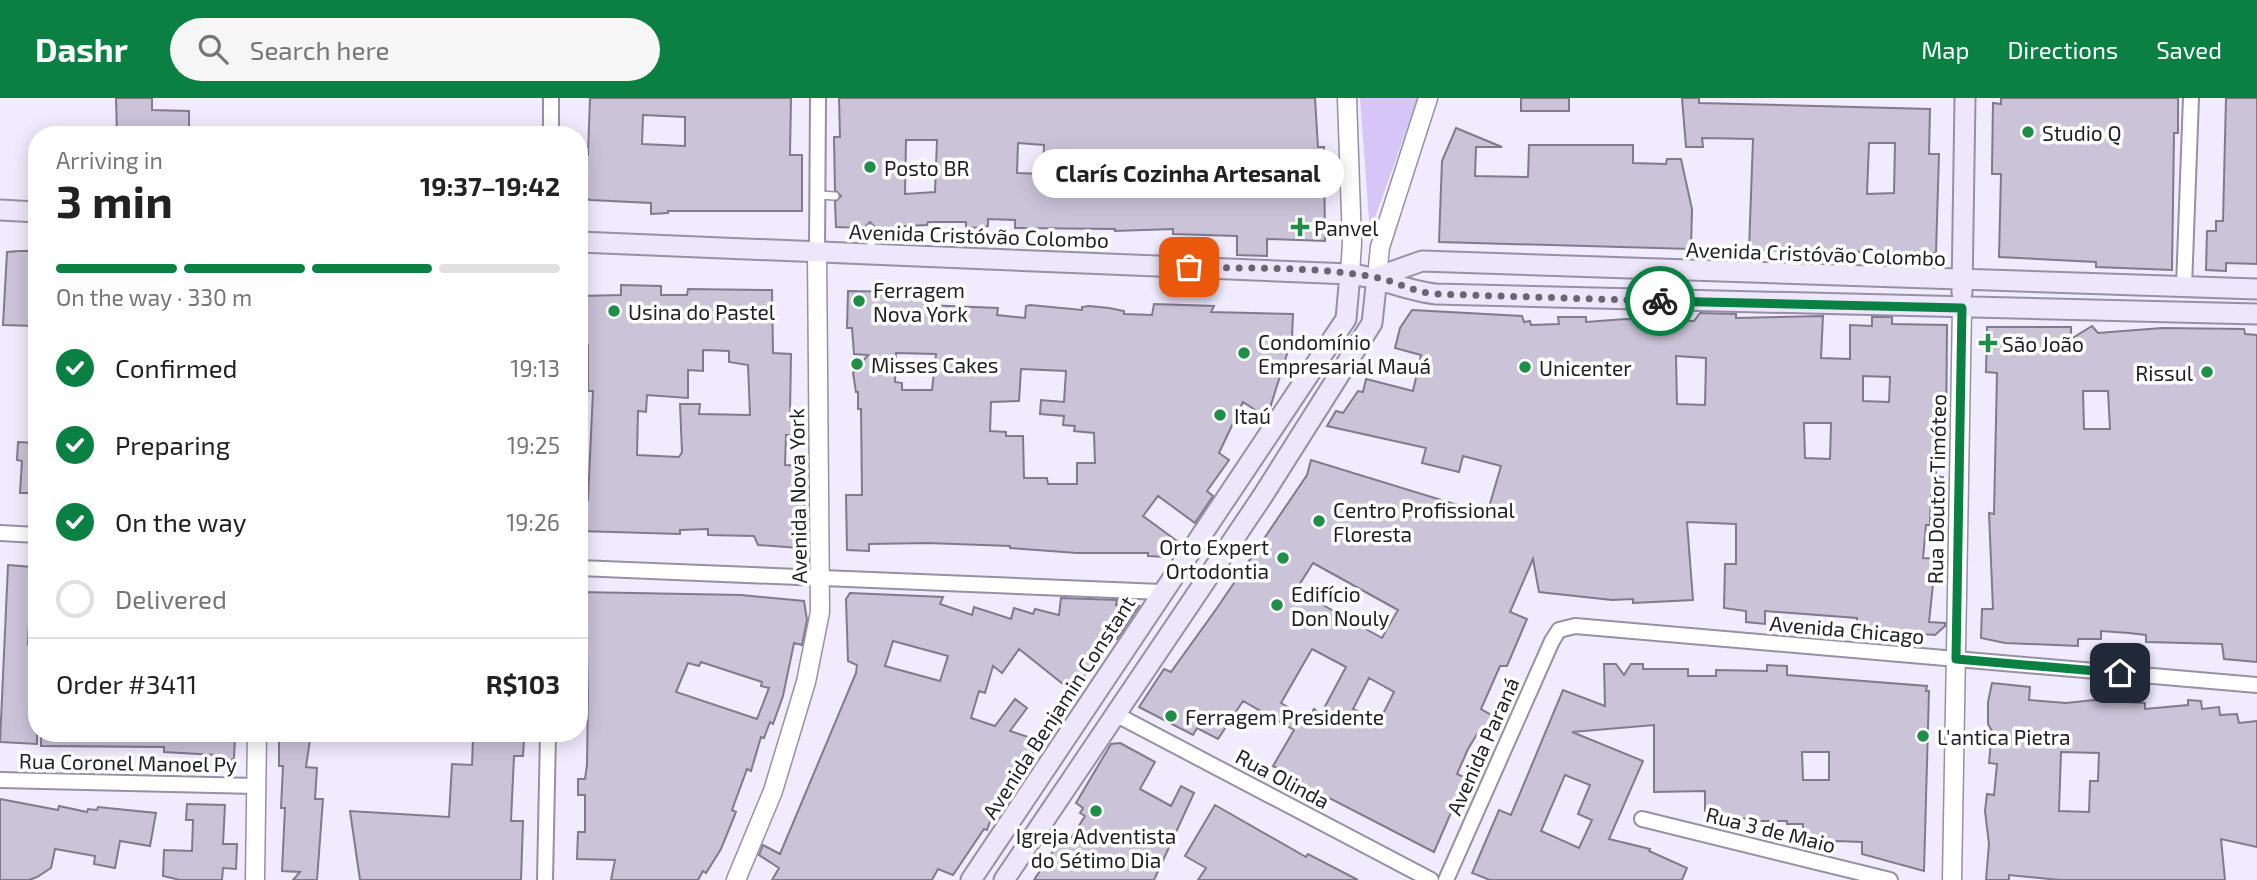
<!DOCTYPE html>
<meta charset="utf-8">
<style>
body{margin:0;font-family:"Exo 2",sans-serif;background:#f6f6f6;color:#222;height:100vh;display:flex;flex-direction:column;font-size:26px;white-space:nowrap}
*{box-sizing:border-box;margin:0}
p{font-size:23px;color:#767676}
.icon{flex:none;width:38px;height:38px;fill:none;stroke:currentColor;stroke-width:2;stroke-linecap:round;stroke-linejoin:round}
.map{position:relative;flex:1;overflow:hidden}
.drawer{position:absolute;left:28px;top:28px;width:560px;height:616px;display:flex;flex-direction:column;background:#fff;border-radius:28px;box-shadow:0 4px 18px #0003}
.drawer>*{flex:none}
.pin{position:absolute;display:grid;place-items:center;width:60px;height:60px;color:#fff;margin:-30px;border-radius:14px;box-shadow:0 4px 10px #0006}
.courier{position:absolute;display:grid;place-items:center;width:70px;height:70px;margin:-35px;border:5px solid #0b8043;border-radius:50%;background:#fff;color:#222;box-shadow:0 2px 9px #0007}
.bubble{position:absolute;height:49px;border-radius:24px;background:#fff;box-shadow:0 4px 18px #0003;font-size:23px;font-weight:700;line-height:49px;text-align:center}
.headline em{font-style:normal;font-weight:700}
.headline div{display:flex;flex-direction:column-reverse}
.headline{display:flex;align-items:center;justify-content:space-between;height:119px;padding:0 28px}
h1{font-size:46px;font-weight:700;line-height:52px}
.bar{display:grid;grid-template-columns:repeat(4,1fr);gap:10px 7px;align-content:center;height:84px;padding:0 28px}
.bar i{height:9px;border-radius:5px;background:#e0e0e0}
.bar .active{background:#0b8043}
.bar p{grid-column:span 4}
.line{display:flex;align-items:center;gap:18px;padding:0 28px;border-top:2px solid #e0e0e0}
.line div{flex:1}
ol{padding:0 28px;list-style:none}
li{display:flex;align-items:center;gap:21px;height:77px}
li p{margin-inline-start:auto}
li .icon{padding:7px;border-radius:50%;background:#0b8043;color:#fff;stroke-width:4}
li:last-child{color:#767676}
li i{width:38px;height:38px;border:4px solid #e0e0e0;border-radius:50%}
header{display:flex;align-items:center;gap:42px;box-sizing:border-box;height:98px;padding:0 35px;background:#0b8043;color:#fff}
header strong{font-size:33px}
nav{display:flex;gap:38px;margin-inline-start:auto;font-size:24px}
.search{width:490px;height:63px;background:#f6f6f6;display:flex;align-items:center;gap:18px;box-sizing:border-box;padding:0 24px;border-radius:38px;color:#767676;font-size:26px}
.map>svg:first-child{display:block}
</style>
<header>
<strong>Dashr</strong>
<div class="search"><svg class="icon" aria-label="search" viewBox="0 0 24 24"><circle cx="10" cy="10" r="6"/><path d="M15 15l6 6"/></svg>Search here</div>
<nav><a>Map</a><a>Directions</a><a>Saved</a></nav>
</header>
<div class="map">
<svg width="2257" height="782" viewBox="0 0 2257 782">
<rect width="100%" height="100%" fill="#f0ebfd"/>
<path fill="#d6c6f8" d="M1360,0H1418L1370,133L1369,121Z"/>
<path fill="#cbc4d9" stroke="#807a8d" stroke-width="2" fill-rule="evenodd" d="M116,0H152V12L189,13V37H117Z
M590,0H791L790,57H802V113H668V115L651,116V105L590,102L587,101L584,57H588ZM643,17L685,19V48L642,46Z
M839,0H1315L1318,49H1324L1325,143L1267,141V158L1237,157V138L1173,136V131L1115,133V131L1015,130V122L988,121V128L981,130L966,129V124H928L927,127L905,128V132L876,130L870,124L864,130L836,129L835,104L841,98L835,92L834,39H840ZM906,42H937L935,94L905,96ZM1018,45L1044,47L1043,76L1017,75Z
M1521,0H1569V13H1521Z
M1682,0H1699V5L1930,11L1929,56H1939L1936,155L1749,152L1753,41L1702,40L1703,49H1686ZM1869,45H1895L1894,95L1867,96Z
M2001,0H2178V35H2174L2172,172L2096,169V164L1999,159L2001,76H1992V71L1993,5L2001,6Z
M2226,0H2257V166L2226,165V173L2206,172L2207,133H2216V123H2223Z
M1456,30L1502,49H1476L1475,78L1528,79L1529,47H1633V65L1666,66L1667,61H1681L1692,111L1691,151L1439,144L1442,63Z
M20,153H37V228L3,227L7,154Z
M621,187L661,188V197H687L688,191L772,192L773,255L791,256L790,317L795,318L794,337H786L785,367L805,368L804,446L800,450L758,447L754,438L708,437V431L680,432V436L579,433V401L588,402L593,293H588V247H579L581,198L621,197ZM703,252L729,253V264L748,267L750,317L699,316L700,306H680L682,354L679,359L637,357L638,313L646,314L647,297L688,300V272L703,273Z
M907,189L924,190V207L998,210L997,217L1025,220L1026,208L1030,207L1082,212V209L1089,208L1109,210L1124,213V216L1152,217L1154,206L1214,208L1211,214L1293,216L1292,240L1269,313L1266,319L1243,304L1219,355L1229,362L1207,393L1213,398L1195,425L1158,398L1143,418L1177,443L1167,459L1148,458V455H1077L1010,450V448L927,445L869,446V453L847,452L846,397H862L861,311H858V294H856L853,275L868,257L854,256L852,230H847L848,193L907,194ZM896,255L936,256L932,292H902V285L895,284ZM1021,271L1066,273L1064,304L1041,302L1040,316L1064,318L1063,327L1075,328L1074,333L1094,335L1095,365H1077V386H1048L1047,380H1024L1023,338H1006V334L990,333L991,304L1019,303Z
M1412,212L1522,218L1524,224L1530,223L1531,227L1559,226L1558,219H1586V224L1626,221L1694,223L1700,215L1736,216V220L1823,218L1821,260L1850,261V227L1872,228V219H1892V226L1947,227L1946,341H1936V378L1943,379L1942,398H1931L1930,427H1926L1923,460L1940,461V477H1934L1929,524L1945,525V528L1935,537L1857,531V520L1765,513V526L1746,524V513L1724,510L1725,466H1736V426L1687,424L1693,502L1633,505V501L1612,502L1539,494L1533,461L1510,514L1527,521L1507,568H1500L1481,611L1493,618L1484,640L1477,636L1468,651L1457,676L1466,680L1434,754L1312,691L1309,697L1290,688L1294,679L1273,668L1294,632L1243,603L1218,641L1197,630L1193,637L1139,609L1164,571L1171,574L1217,510L1307,377L1311,362L1487,416L1501,368L1463,358L1459,374L1422,365L1426,350L1327,328L1336,313L1343,315L1358,293L1363,294L1366,281L1413,293L1421,257L1395,250L1400,230ZM1676,258L1706,260L1705,307L1677,306ZM1863,278L1890,279L1889,304L1863,303ZM1804,325H1831L1830,361L1805,360ZM1313,465L1398,512L1382,540L1296,492ZM1312,551L1346,569L1321,616L1314,611L1308,621L1281,605ZM1369,580L1394,594L1379,624L1353,611Z
M2092,228L2098,235L2162,230L2244,231L2245,236L2257,237V564L2224,561L2222,546L2146,544V537L2129,535L2101,533V541H2078V548L2005,545L1981,540L1982,511H1993L1989,415L1994,416L1997,275L1986,274L1987,229H2071V241ZM2083,293H2108L2110,331H2084Z
M18,344L37,345V395H20L22,363L17,362Z
M8,467L32,469L28,546L37,547V646L0,644Z
M579,494L741,497L804,503L807,522L802,547L794,545L783,598L773,626L770,624L764,640L761,639L751,673L747,671L732,712L736,714L721,751L706,775L703,773L698,782H611L615,762L577,761L578,734H585V697H578V681H585L587,667L588,596L587,555L583,548V526H579ZM701,564L762,584L761,588L769,590L757,621L676,594L688,565L699,568Z
M850,495L943,499L940,506L972,517L974,509L1011,521L1014,510L1033,516L1035,511L1059,517L1061,500L1117,502L1116,507L1139,508L1117,541L1113,538L1073,594L1019,551L1002,575L993,568L985,595L979,593L971,620L995,628L1015,601L1027,610L1010,633L1037,642L1029,668L1014,691L1003,687L987,732L984,731L953,777L938,771L932,782H772L779,770L759,757L763,747L780,756L856,575L857,567L848,563L846,501ZM893,543L948,558L940,583L885,568Z
M1604,566H1616L1624,577L1631,566H1643V571H1688V578H1716V572L1767,573V567L1787,568V577L1927,588L1926,593H1929L1924,773L1862,756V744L1836,743V750L1803,742V726H1787V723H1755V720L1736,721L1705,713V693L1654,694V627L1572,634L1643,663L1609,741L1650,751L1649,753L1687,770L1682,782H1490L1472,775L1499,712L1511,717L1563,592L1605,608ZM1802,654H1829V682H1803ZM1565,677L1590,687L1578,716L1592,722L1579,750L1541,733Z
M1992,585L2030,589L2029,602L2066,605L2094,602L2145,605V611L2188,607V602L2201,603L2202,611L2219,609L2220,617L2237,616L2239,625L2257,623V749L2221,741L2225,782H2060L2009,777V782H1986L1989,746L1985,713L1987,696L1994,697L1997,666L1989,665L1992,633L1988,626V604ZM2061,654L2099,655L2098,683H2090L2089,714L2059,713Z
M41,635H218V639L235,640L234,660L229,664H216V657L164,654V649L41,648Z
M290,635H311L306,669L317,670L315,701H323L317,782H293L300,774L282,773L285,710H281L283,668H279V637Z
M473,641L524,642L523,658H514L511,723H523L521,782H360L350,713L449,719L452,666L472,667Z
M1120,645L1155,664L1140,691L1171,708L1181,688L1194,695L1154,782H1034L1063,738L1070,742L1085,718L1080,715L1083,710L1076,705L1111,646Z
M0,701L58,712L59,708L87,714L88,711L97,712L98,709L156,715L150,748L120,743L115,770L94,766L95,758L55,751L51,770L37,779L29,782H0Z
M187,706L225,707L223,746H237L236,771L223,770L222,782H180L163,778L164,752L192,753L193,722H186Z
M1215,707L1306,759L1308,756L1358,782H1198L1206,770L1185,758Z"/>
<g fill="none" stroke-linecap="round" stroke-linejoin="round">
<g stroke="#9690a4" stroke-width="10">
<path id="service" d="M818,97L835,98
M870,130L872,154"/>
</g>
<g stroke="#9690a4" stroke-width="18">
<path id="minor" d="M551,0V37
M817,153L818,0
M2184,189L2191,0
M0,435L37,437
M579,470L1161,494
M1115,616L1431,782
M0,682L256,688
M1642,721L1890,782
M545,782L548,635
M1446,782L1552,543L1559,532L1575,528L2257,587"/>
</g>
<g stroke="#9690a4" stroke-width="21">
<path id="tertiary" d="M1347,0L1352,145L1350,176
M1377,179L1380,149L1428,0
M255,782L257,635
M736,782L773,693L806,584L820,514L817,153
M1952,782L1962,210"/>
</g>
<g stroke="#9690a4" stroke-width="23">
<path id="secondary" d="M0,112L37,114
M579,144L1350,176C1380,179 1406,193 1436,196L2257,216
M1377,179L1422,163L2257,191
M1962,195L1965,0
M971,782L1346,221L1350,176
M1004,782L1262,399L1372,225L1377,179"/>
</g>
<use href="#service" stroke="#fff" stroke-width="7"/>
<use href="#minor" stroke="#fff" stroke-width="14"/>
<use href="#tertiary" stroke="#fff" stroke-width="18"/>
<use href="#secondary" stroke="#eee7fb" stroke-width="19"/>
</g>
<g fill="none" stroke-linecap="round" stroke-linejoin="round">
<path stroke="#696671" stroke-width="7" stroke-dasharray="0 12.6" d="M1189,169C1250,171 1314,168 1374,179C1396,183 1412,194 1436,196L1660,203"/>
<path stroke="#0b8043" stroke-width="9" d="M1660,203L1962,210L1956,561L2120,575"/>
</g>
<g fill="#1f8f48" stroke="#fff" stroke-width="2.5">
<circle cx="2028" cy="34" r="7"/>
<circle cx="870" cy="69" r="7"/>
<path d="M1296.5 118.5h7v7h7v7h-7v7h-7v-7h-7v-7h7z"/>
<circle cx="859" cy="203" r="7"/>
<circle cx="614" cy="213" r="7"/>
<path d="M1984.5 234.5h7v7h7v7h-7v7h-7v-7h-7v-7h7z"/>
<circle cx="1244" cy="255" r="7"/>
<circle cx="857" cy="266" r="7"/>
<circle cx="1525" cy="269" r="7"/>
<circle cx="2207" cy="274" r="7"/>
<circle cx="1220" cy="317" r="7"/>
<circle cx="1319" cy="423" r="7"/>
<circle cx="1283" cy="460" r="7"/>
<circle cx="1277" cy="507" r="7"/>
<circle cx="1171" cy="618" r="7"/>
<circle cx="1923" cy="638" r="7"/>
<circle cx="1096" cy="713" r="7"/>
</g>
<g text-anchor="middle" dominant-baseline="central" stroke-width="7" stroke-linejoin="round" paint-order="stroke">
<g font-size="21" fill="#201e25" stroke="#fff" text-anchor="start">
<text x="2042" y="34">Studio Q</text>
<text x="884" y="69">Posto BR</text>
<text x="1314" y="129">Panvel</text>
<text x="873" y="191">Ferragem<tspan x="873" dy="24">Nova York</tspan></text>
<text x="628" y="213">Usina do Pastel</text>
<text x="1258" y="243">Condomínio<tspan x="1258" dy="24">Empresarial Mauá</tspan></text>
<text x="2002" y="245">São João</text>
<text x="871" y="266">Misses Cakes</text>
<text x="1539" y="269">Unicenter</text>
<text x="2193" y="274" text-anchor="end">Rissul</text>
<text x="1234" y="317">Itaú</text>
<text x="1333" y="411">Centro Profissional<tspan x="1333" dy="24">Floresta</tspan></text>
<text x="1269" y="448" text-anchor="end">Orto Expert<tspan x="1269" dy="24">Ortodontia</tspan></text>
<text x="1291" y="495">Edifício<tspan x="1291" dy="24">Don Nouly</tspan></text>
<text x="1185" y="618">Ferragem Presidente</text>
<text x="1937" y="638">L'antica Pietra</text>
<text x="1096" y="737" text-anchor="middle">Igreja Adventista<tspan x="1096" dy="24">do Sétimo Dia</tspan></text>
</g>
<g font-size="21" fill="#201e25" stroke="#fff">
<text transform="translate(979 137) rotate(2)">Avenida Cristóvão Colombo</text>
<text transform="translate(1816 155) rotate(2)">Avenida Cristóvão Colombo</text>
<text transform="translate(1936 391) rotate(-89)">Rua Doutor Timóteo</text>
<text transform="translate(797 398) rotate(-91)">Avenida Nova York</text>
<text transform="translate(1847 531) rotate(5)">Avenida Chicago</text>
<text transform="translate(1058 609) rotate(-57)">Avenida Benjamin Constant</text>
<text transform="translate(1482 648) rotate(-66)">Avenida Paraná</text>
<text transform="translate(128 664) rotate(1)">Rua Coronel Manoel Py</text>
<text transform="translate(1283 680) rotate(28)">Rua Olinda</text>
<text transform="translate(1771 731) rotate(14)">Rua 3 de Maio</text>
</g>
</g>
</svg>
<div class="pin" style="left:1189px;top:169px;background:#ea580c"><svg class="icon" aria-label="bag" viewBox="0 0 24 24"><path d="M5 8h14l-1 12H6zM9 8a3 3 0 0 1 6 0"/></svg></div>
<div class="pin" style="left:2120px;top:575px;background:#1f2937"><svg class="icon" aria-label="home" viewBox="0 0 24 24"><path d="M3 11l9-7 9 7M6 9v11h12V9"/></svg></div>
<div class="courier" style="left:1660px;top:203px"><svg class="icon" aria-label="bike" viewBox="0 0 24 24"><circle cx="6" cy="16" r="4"/><circle cx="18" cy="16" r="4"/><path d="M6 16l4-8h5l3 8M10 8l3 8H6M13 5h3"/></svg></div>
<div class="bubble" style="left:1032px;top:51px;width:312px">Clarís Cozinha Artesanal</div>
<section class="drawer">
<div class="headline"><div><h1>3 min</h1><p>Arriving in</p></div><em>19:37–19:42</em></div>
<div class="bar"><i class="active"></i><i class="active"></i><i class="active"></i><i></i><p>On the way · 330 m</p></div>
<ol>
<li><svg class="icon" aria-label="check" viewBox="0 0 24 24"><path d="M5 12l5 5 9-10"/></svg>Confirmed<p>19:13</p></li>
<li><svg class="icon" aria-label="check" viewBox="0 0 24 24"><path d="M5 12l5 5 9-10"/></svg>Preparing<p>19:25</p></li>
<li><svg class="icon" aria-label="check" viewBox="0 0 24 24"><path d="M5 12l5 5 9-10"/></svg>On the way<p>19:26</p></li>
<li><i></i>Delivered</li>
</ol>
<div class="line" style="height:91px"><div>Order #3411</div><b>R$103</b></div>
</section>
</div>
